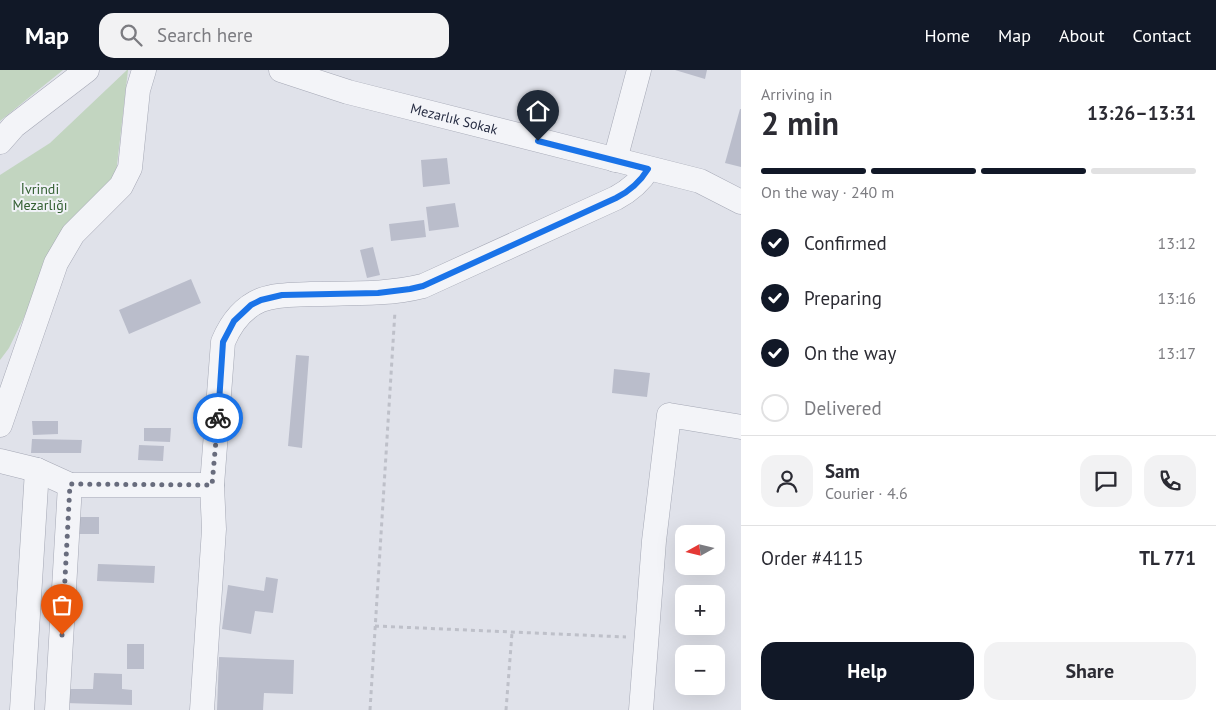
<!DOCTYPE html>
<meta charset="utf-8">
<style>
body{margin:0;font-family:"PT Sans",sans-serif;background:#f2f2f3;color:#2b2b33;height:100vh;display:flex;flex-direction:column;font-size:19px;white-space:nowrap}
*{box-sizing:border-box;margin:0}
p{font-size:16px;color:#7c7c81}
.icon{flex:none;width:28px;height:28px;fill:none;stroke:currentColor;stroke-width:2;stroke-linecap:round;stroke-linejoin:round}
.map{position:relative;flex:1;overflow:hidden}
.sheet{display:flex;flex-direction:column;background:#fff;width:475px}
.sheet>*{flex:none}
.needle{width:32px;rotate:262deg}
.controls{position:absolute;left:675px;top:455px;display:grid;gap:10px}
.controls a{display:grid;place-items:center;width:50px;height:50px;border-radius:10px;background:#fff;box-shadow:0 5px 20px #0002;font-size:25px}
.pin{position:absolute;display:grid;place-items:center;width:42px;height:42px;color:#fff;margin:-51px -21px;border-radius:50% 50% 50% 0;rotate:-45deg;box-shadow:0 0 5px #0007}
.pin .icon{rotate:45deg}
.courier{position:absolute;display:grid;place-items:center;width:50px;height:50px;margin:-25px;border:4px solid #1a73e8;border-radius:50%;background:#fff;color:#222;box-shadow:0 1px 6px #0007}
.head em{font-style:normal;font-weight:800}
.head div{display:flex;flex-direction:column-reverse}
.head{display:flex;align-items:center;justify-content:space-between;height:85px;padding:0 20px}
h1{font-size:32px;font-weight:800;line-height:38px}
.bar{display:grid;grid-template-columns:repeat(4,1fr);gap:8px 5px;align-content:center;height:60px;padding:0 20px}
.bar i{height:6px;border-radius:4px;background:#e1e1e2}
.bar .selected{background:#111827}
.bar p{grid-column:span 4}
.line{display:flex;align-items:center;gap:12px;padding:0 20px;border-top:1px solid #e1e1e2}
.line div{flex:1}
.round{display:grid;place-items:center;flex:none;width:52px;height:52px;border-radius:15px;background:#f2f2f3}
ol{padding:0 20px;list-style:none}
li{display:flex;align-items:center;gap:15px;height:55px}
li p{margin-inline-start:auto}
li .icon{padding:5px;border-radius:50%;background:#111827;color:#fff;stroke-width:4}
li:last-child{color:#7c7c81}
li i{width:28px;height:28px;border:2px solid #e1e1e2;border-radius:50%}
.primary-button{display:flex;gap:10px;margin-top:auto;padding:10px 20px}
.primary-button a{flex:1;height:58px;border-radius:15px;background:#111827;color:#fff;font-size:20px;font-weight:800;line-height:58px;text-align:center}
.primary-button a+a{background:#f2f2f3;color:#2b2b33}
header{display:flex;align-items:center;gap:30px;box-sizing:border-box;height:70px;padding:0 25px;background:#111827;color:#fff}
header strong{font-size:24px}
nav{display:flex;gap:28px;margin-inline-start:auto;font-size:18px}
.search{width:350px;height:45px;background:#f2f2f3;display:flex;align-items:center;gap:12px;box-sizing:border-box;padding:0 18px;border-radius:15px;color:#7c7c81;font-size:19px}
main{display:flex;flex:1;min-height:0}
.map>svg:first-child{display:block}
</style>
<header>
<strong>Map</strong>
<div class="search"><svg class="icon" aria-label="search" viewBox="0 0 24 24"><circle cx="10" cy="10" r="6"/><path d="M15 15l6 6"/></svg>Search here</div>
<nav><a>Home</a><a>Map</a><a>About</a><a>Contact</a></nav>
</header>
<main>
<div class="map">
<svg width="741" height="640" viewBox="0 0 741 640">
<rect width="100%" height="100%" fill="#e0e2ea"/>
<path fill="#c2d5c0" d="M0,0H63L0,51Z
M127,0H128L116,104L68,157L9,278L0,290V105L50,73Z"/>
<path fill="#babdcb" d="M675,0H707L705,9Z
M740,39H741V97L725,93Z
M447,88L450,114L423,117L421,90Z
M455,133L459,157L429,161L426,137Z
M424,150L426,167L391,171L389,154Z
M373,177L380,205L367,208L360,180Z
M191,209L201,233L129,264L119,240Z
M296,285L309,286L302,378L288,376Z
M614,299L650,303L647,327L612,323Z
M32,351H58V364L33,365Z
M144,358H171L170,372L144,371Z
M32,369L82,370L81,383H31Z
M139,375L164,376L163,391L138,390Z
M69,447H99V464H69Z
M98,494L155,496L154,513L97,511Z
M266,507L278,509L273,543L255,541L251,564L222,559L228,515L264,521Z
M127,574H144V599H127Z
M219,587L294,590L293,624L264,623L263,640H217Z
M94,603L122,604V619L132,620V635L65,633V619H93Z"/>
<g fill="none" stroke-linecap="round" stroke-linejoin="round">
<g stroke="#a5a8b5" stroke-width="25">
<g id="minor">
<path id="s1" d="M281,0L348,22L700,111L741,132"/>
<path d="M0,72L14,56L87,0"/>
<path d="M615,90L639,0"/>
<path d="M0,355L56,193L73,164L121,116L130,98L138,20L144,0"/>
<path d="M0,391L37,400L70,415H212"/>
<path d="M22,640L37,400"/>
<path d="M57,640L70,415"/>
<path d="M202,640L214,459L212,415L223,272C231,253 242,238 261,230C277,224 295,225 311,224C349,223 387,225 423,216L616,128C629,121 640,112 648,99"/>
<path d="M641,640L654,471L669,345L741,357"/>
</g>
</g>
<path stroke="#bec0c9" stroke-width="3" stroke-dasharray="4 4" stroke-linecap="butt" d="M375,556L626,567
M370,640L395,241
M506,640L512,563"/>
<use href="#minor" stroke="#f3f4f8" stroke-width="24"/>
</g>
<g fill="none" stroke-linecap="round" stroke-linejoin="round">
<path stroke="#686c7d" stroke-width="5" stroke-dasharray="0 9" d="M62,565L70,414L212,415L218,348"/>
<path stroke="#1a73e8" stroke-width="6" d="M218,348L223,272L234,251L251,235L261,230L282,225L378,223L410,219L423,216L616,128C630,121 640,112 648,99L538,71"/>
</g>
<g text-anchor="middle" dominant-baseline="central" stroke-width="4" stroke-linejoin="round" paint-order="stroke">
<g font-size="14" fill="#272d43" stroke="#f0f2f7">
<text stroke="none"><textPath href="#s1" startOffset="180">Mezarlık Sokak</textPath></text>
</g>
<g font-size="14" fill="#346033" stroke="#f0f2f7">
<text x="40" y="119">İvrindi<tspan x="40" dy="16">Mezarlığı</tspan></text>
</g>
</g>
</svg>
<div class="controls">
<a><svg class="needle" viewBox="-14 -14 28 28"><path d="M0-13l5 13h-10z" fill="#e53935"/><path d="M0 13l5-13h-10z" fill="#7c7c81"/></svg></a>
<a>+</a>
<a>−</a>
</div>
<div class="pin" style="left:62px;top:565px;background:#ea580c"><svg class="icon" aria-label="bag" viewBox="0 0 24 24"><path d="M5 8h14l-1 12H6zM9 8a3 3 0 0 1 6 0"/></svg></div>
<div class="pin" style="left:538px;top:71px;background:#1f2937"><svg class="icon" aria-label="home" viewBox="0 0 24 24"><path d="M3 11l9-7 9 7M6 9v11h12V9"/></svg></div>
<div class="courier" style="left:218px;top:348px"><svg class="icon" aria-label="bike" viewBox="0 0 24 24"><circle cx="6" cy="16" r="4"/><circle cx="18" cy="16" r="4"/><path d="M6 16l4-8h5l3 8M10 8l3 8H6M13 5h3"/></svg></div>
</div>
<section class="sheet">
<div class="head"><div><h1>2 min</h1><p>Arriving in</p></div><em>13:26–13:31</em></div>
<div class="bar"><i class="selected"></i><i class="selected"></i><i class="selected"></i><i></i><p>On the way · 240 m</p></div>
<ol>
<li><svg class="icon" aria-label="check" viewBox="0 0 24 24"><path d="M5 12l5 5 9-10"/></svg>Confirmed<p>13:12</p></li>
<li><svg class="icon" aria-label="check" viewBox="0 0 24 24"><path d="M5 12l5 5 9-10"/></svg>Preparing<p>13:16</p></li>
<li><svg class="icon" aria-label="check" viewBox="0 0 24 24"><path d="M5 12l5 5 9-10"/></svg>On the way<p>13:17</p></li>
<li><i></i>Delivered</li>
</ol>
<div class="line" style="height:90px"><a class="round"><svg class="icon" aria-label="person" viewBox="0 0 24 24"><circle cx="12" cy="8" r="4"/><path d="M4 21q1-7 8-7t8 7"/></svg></a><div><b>Sam</b><p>Courier · 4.6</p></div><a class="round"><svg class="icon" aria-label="chat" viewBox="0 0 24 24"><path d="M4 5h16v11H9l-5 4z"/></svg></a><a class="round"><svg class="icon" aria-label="phone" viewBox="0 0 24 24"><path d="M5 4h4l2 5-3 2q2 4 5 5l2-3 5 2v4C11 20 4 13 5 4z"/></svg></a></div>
<div class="line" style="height:65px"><div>Order #4115</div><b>TL 771</b></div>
<div class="primary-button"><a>Help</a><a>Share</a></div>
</section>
</main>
